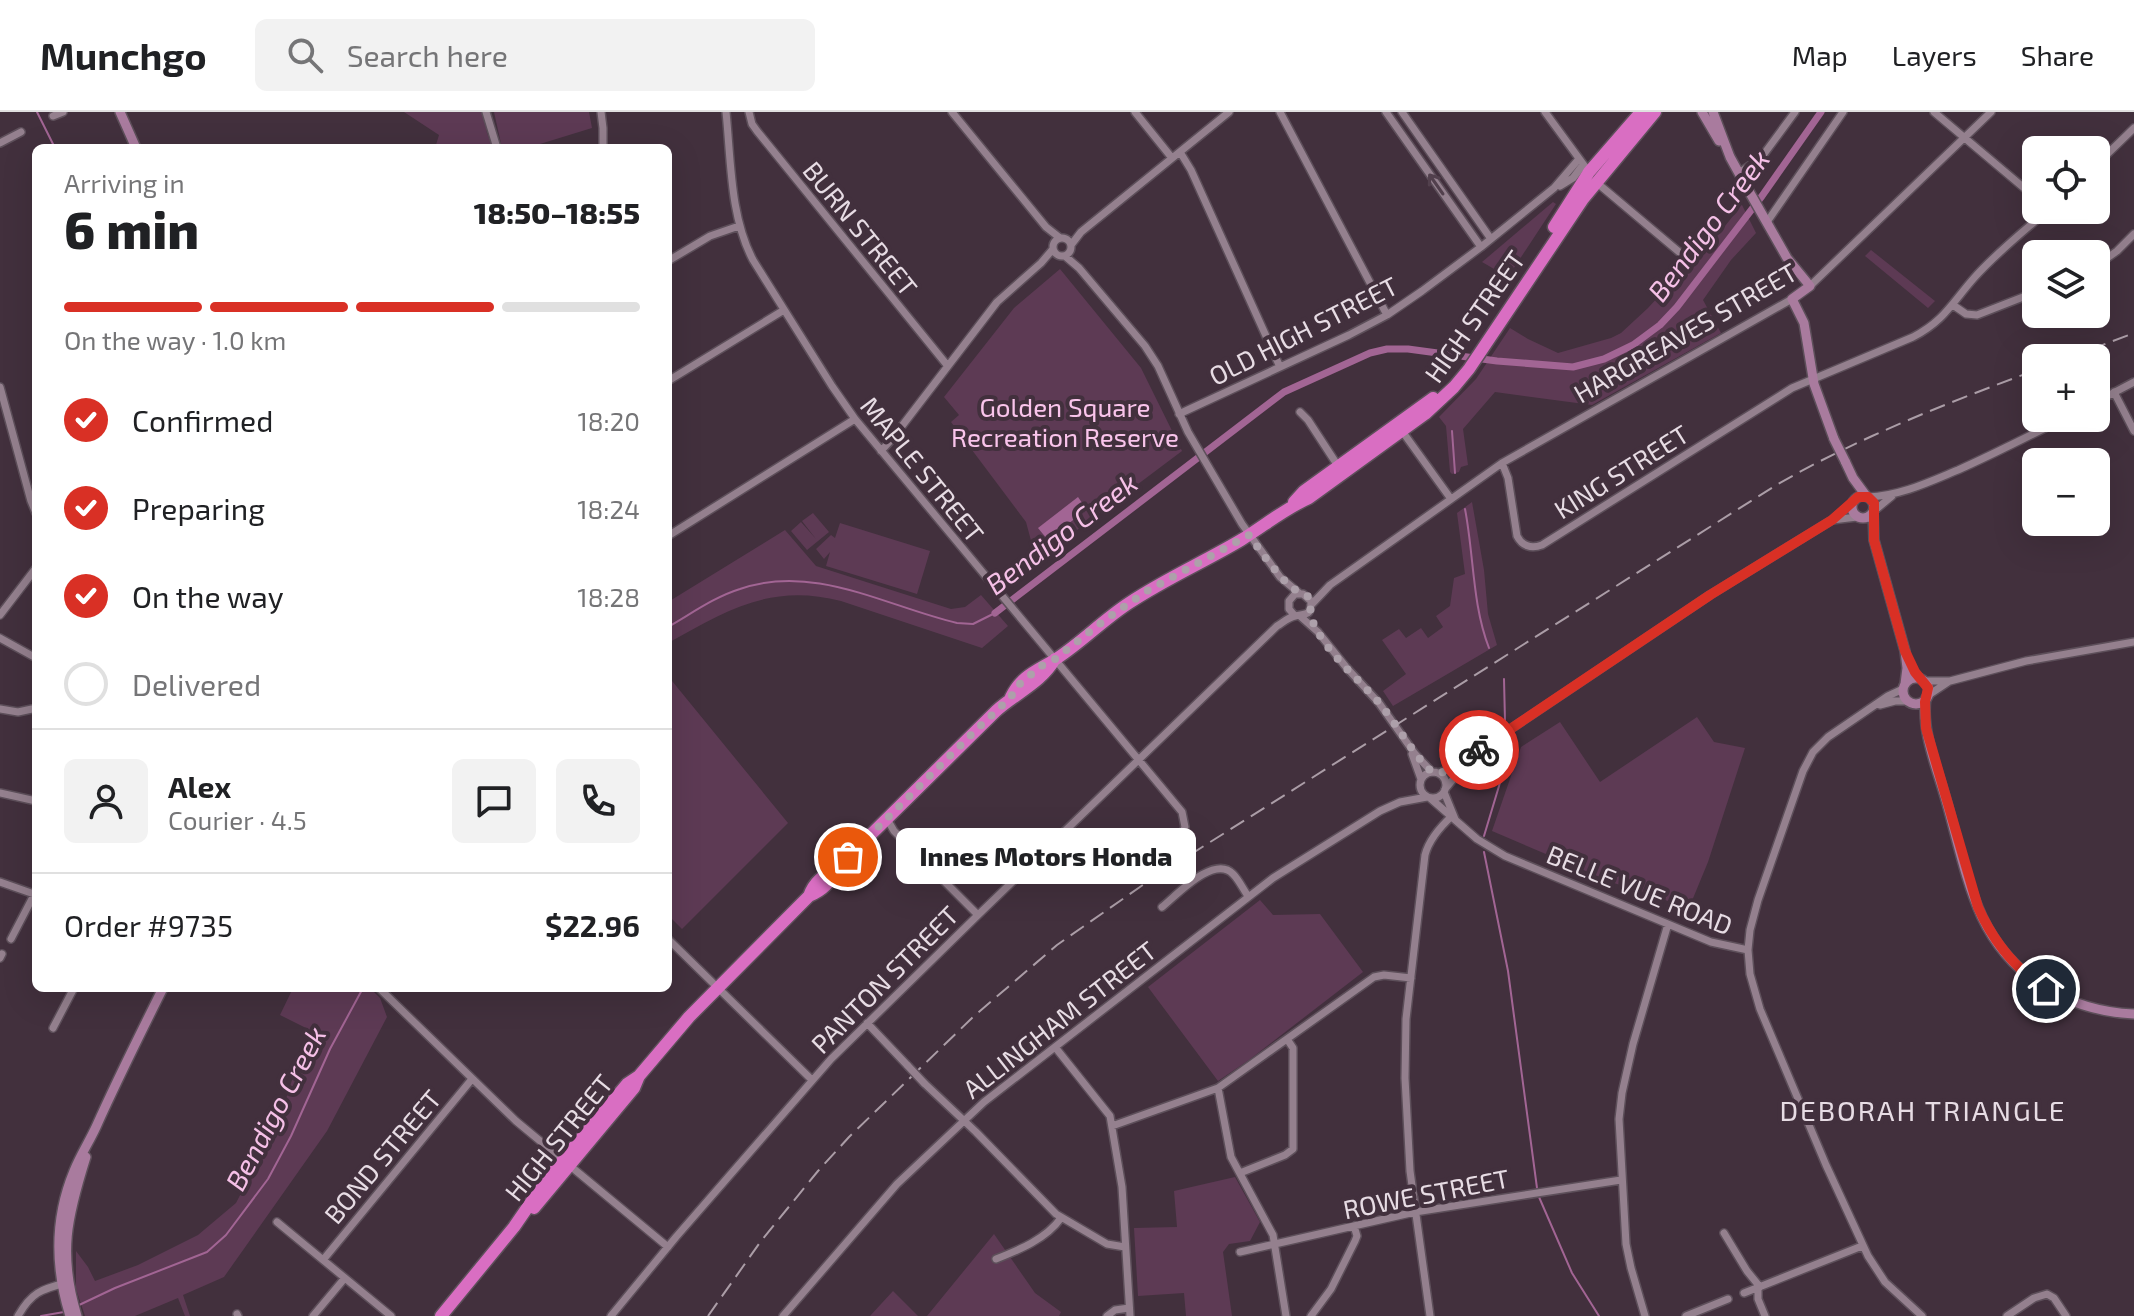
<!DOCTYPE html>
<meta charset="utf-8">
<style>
body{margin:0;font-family:"Exo 2",sans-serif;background:#f2f2f2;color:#202124;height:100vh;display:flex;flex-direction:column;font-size:30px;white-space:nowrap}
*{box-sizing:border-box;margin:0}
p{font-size:26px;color:#757577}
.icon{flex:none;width:44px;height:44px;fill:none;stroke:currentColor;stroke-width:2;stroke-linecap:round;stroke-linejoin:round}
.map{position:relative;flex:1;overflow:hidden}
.panel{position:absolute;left:32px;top:32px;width:640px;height:848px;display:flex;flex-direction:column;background:#fff;border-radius:12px;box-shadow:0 8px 32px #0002}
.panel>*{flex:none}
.fabs{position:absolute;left:2022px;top:24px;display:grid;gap:16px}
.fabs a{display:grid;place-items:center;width:88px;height:88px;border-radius:12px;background:#fff;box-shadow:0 8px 32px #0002;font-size:40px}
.pin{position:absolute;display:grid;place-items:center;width:68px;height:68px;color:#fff;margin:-34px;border:4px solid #fff;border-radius:50%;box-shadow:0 2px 8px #0007}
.courier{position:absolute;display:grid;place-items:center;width:80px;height:80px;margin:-40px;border:6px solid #d93025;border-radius:50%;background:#fff;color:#222;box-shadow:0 2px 10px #0007}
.bubble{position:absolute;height:56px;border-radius:12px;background:#fff;box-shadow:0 8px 32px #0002;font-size:26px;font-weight:800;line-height:56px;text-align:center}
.head em{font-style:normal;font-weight:800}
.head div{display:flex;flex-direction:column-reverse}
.head{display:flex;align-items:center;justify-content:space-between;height:136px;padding:0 32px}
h1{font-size:52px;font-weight:800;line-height:60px}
.bar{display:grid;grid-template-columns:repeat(4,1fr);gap:12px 8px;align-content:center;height:96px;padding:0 32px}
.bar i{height:10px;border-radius:6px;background:#e0e0e0}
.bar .active{background:#d93025}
.bar p{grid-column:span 4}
.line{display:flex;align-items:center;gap:20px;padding:0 32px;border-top:2px solid #e0e0e0}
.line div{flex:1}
.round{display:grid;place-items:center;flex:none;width:84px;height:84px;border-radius:12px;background:#f2f2f2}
ol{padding:0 32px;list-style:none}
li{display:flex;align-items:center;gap:24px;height:88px}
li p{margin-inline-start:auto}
li .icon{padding:8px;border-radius:50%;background:#d93025;color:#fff;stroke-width:4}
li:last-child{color:#757577}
li i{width:44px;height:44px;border:4px solid #e0e0e0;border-radius:50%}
header{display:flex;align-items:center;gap:48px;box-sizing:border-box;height:112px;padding:0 40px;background:#fff;border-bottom:2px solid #e0e0e0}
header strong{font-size:38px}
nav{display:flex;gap:44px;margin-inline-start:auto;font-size:28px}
.search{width:560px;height:72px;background:#f2f2f2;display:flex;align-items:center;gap:20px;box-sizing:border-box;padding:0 28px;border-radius:12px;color:#757577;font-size:30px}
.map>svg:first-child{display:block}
</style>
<header>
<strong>Munchgo</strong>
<div class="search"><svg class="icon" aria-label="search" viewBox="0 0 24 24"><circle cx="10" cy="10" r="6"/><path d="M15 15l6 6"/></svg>Search here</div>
<nav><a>Map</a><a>Layers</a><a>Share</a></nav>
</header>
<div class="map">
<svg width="2134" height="1204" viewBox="0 0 2134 1204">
<rect width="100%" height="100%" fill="#42303d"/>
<path fill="#5d3a54" d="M404,0H483L487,21L493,36H435L439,23Z
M494,0H589L592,16L527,36H502Z
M1740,89L1756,121L1731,148L1703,188L1721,221L1592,293L1495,280L1463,317L1468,353L1461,355L1459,360L1452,362L1450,360L1446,314L1439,305L1476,267L1510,216L1528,227L1558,241L1611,226L1621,221L1648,196L1683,158L1701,144L1737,99Z
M1553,90L1556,92L1508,165L1482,150Z
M1871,138L1935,189L1928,196L1865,144Z
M1060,157L1141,256L1182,339L1049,439L1033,436L1026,410L951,310L959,303L944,285L1014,196Z
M1472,390L1484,458L1488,502L1497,533L1393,594L1383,579L1406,562L1382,528L1399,517L1406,526L1421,516L1428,526L1443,515L1436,504L1450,494L1454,466L1465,462L1457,401Z
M813,401L829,420L807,438L791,419L801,410L816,427L802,409Z
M840,411L930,439L917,482L826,454L830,440L824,447L816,437L831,423L835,426Z
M785,418L816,454L951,497L965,495L981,483L1008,514L982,536L841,489C771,471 727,498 668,531V490Z
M668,564L788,711L682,817L668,803Z
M1697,605L1714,630L1745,636L1708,750L1689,796L1614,771L1492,719L1521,635L1560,610L1600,670Z
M1260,788L1273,803L1320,802L1363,860L1249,948L1218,969L1148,875Z
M293,876H370L380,886L387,905L327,1019L224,1165L183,1183L190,1204H185L178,1186L135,1204H85L76,1177V1139L88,1155L95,1169L138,1153L198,1123L236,1091L271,1023L269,1021L287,984L308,917L280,903Z
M1235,1065L1260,1110L1250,1129L1229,1132L1223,1140L1232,1204H1186L1184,1181L1138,1184L1134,1116L1177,1115L1174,1079Z
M994,1122L1035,1181L1061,1200L1059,1204H927Z
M893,1179L918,1204H870Z"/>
<path fill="#a26594" d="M1078,385L1087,398L1047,427L1038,416Z"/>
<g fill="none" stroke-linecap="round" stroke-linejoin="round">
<path stroke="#a26594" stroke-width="2" d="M37,0L55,36
M1452,319L1455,361
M1465,397C1474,443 1472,492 1489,536
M668,515C691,502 714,485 740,477C814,451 885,494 957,511L973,512L995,501
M1504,567L1505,609
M1484,724L1502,664V634
M1484,740L1508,859L1537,1076
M1539,1085L1572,1161L1599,1204
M77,1194L115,1176L207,1140L226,1123L268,1067L291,1024L330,937L363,876
M41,1204L64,1200"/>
<path stroke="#a26594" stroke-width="7" d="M995,501L1284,280L1370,241L1387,237H1408L1497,249L1573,255L1604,247L1633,233L1660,213L1677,195L1762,84L1821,0"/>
<g stroke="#5d4f5a" stroke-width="10">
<path id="street" d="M486,0L497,36
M601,0L603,16V36
M726,0C731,48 730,105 753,148L832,274L855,307L1182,700L1185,715L1175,738
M749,0L752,12L757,19L947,253
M952,0L1046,115L1060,126
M1135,0L1172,46
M1280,0L1387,203
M1386,0L1481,135
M1402,0L1491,127
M1545,0L1589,60
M1934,0L2036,86
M53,4L63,0
M0,31L21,20
M1180,40L1191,58L1280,255
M2096,53L2134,16
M1739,61L1761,46L1795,0
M1596,70L1691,150
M1560,74L1573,66L1583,53
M1767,110L1843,0
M1053 135a9 9 0 1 1 18 0a9 9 0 1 1-18 0Z
M1071,133L1081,120L1229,0
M1065,144L1079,156L1145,234L1158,254L1188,320L1242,412L1280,465L1299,481
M668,149L710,124L739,114
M2096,154L2117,139L2134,122
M1810,174L1991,0
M1953,193L1966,202L1977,203L2036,180
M668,269L784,198
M0,275L31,389L36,401
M2114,280L2134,319
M2096,290L2134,270
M1300,300L1308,308L1338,354
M1179,302L1349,223L1387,203L1422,179L1481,135L1554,76L1578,48
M1402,319L1451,387
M881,339L892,327L997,190L1041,151L1053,137
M1502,351L1508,366L1517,424C1522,434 1531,437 1542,433L1792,276L1913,225C1944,209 1952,191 1974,166C1996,141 2023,120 2048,98
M1868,385C1900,384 1929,370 1958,358C1994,342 2029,324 2065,306
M1874,399L1892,384
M1832,408L1857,405
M668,424L855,307
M1311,493L1330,473L1502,351L1792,187
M0,503L36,456
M1300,504L1318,520L1346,555L1379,591L1415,642L1432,660
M0,526L36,546
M1924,569H1950L2026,549L2134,530
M1903,577L1888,584L1828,625L1813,640L1803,659L1758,788L1750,818L1748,838L1750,862L1760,897L1826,1053L1868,1144L1885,1170L1922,1204
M1927,584L1948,570
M1880,593L1895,589H1907
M0,597L18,600L32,597
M1412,642L1421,667
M1420 673a13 13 0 1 1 26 0a13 13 0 1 1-26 0Z
M1439,661L1454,655L1710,483L1832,408L1852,391
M1445,677L1468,650
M1444,680L1455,707
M0,681L36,689
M1430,686L1477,727L1505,744L1711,830L1748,838
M887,707L894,719L978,803
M0,770L34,782
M1162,795C1176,784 1214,742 1233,762C1239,768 1243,777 1248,784
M11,827L36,779
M668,827L812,968
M0,846L2,842
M379,876L516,1009L668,1135
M867,911L908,954
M53,916L74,876
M1055,935L1110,1004L1122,1075L1130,1204
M924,971L976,1020L1056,1102L1107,1132L1125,1135
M1218,976L1231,1045L1273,1123L1286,1204
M1112,1014L1218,976L1374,865L1384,863L1411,866
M1240,1061L1285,1043L1293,1037V936L1287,927
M277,1110L391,1204
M1724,1121L1747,1159L1760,1175
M1240,1140L1415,1100L1621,1068
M996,1147C1019,1138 1046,1127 1061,1106
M323,1148L472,967
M1758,1177V1187L1765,1204
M1744,1181L1862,1134
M237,1202L238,1204
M18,1204C31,1181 41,1177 66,1171
M313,1204L344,1167
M611,1204L676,1125L831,947L978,803L1277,514C1282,511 1289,505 1295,504C1306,501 1311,505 1311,489L1303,482H1295L1289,489V497L1295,504
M783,1204L897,1072L984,990L1273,766L1380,699L1400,690L1427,685
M1107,1204L1115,1198L1129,1196
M1311,1204L1331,1177L1355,1129L1357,1124L1354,1114
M1430,1204L1410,1059L1405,966L1406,907L1425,743C1429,727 1441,714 1453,703
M1645,1204L1631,1156L1626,1132L1619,1007L1622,981L1633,932L1668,812
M1686,1204L1728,1187
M2007,1204L2034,1186L2047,1182L2054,1186L2066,1204"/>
</g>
<g stroke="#5d4f5a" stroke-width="12">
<path id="secondary" d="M120,0L136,36
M1702,0L1719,29
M1713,0L1730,45L1746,74L1787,146L1810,174L1792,187L1804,211L1814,272L1834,327
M1845,349L1853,366L1867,385
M1852 395a11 11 0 1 1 22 0a11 11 0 1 1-22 0Z
M1873,400L1874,428L1905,539L1907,556L1905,572
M1903 579a13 13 0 1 1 26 0a13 13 0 1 1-26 0Z
M1926,586C1921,619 1937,656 1946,688C1957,726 1965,768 1982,805C2011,866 2069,899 2134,902
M70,1204C55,1156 54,1107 74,1059C80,1044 89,1030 96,1015C117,968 140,922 163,876
M77,1204C58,1142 67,1105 86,1045"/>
</g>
<g stroke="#5d4f5a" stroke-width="15">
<path id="highway" d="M1554,115L1589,60L1641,0
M1294,390L1304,379L1433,286
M1011,585C1022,563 1037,559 1056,547C1082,530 1103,508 1129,491C1165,467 1204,450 1241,428C1264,414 1284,397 1309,386L1425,302L1454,275L1469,257L1583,87L1655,0
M809,784C814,770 823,763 836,757L996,599C1016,581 1041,571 1055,547
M534,1096L634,976L639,964
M441,1204L514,1115L536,1083L562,1049L627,972L639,964L689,905L809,784C823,778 830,771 836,757"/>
</g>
<use href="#street" stroke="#94808e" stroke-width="7"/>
<use href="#secondary" stroke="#a97b9e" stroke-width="9"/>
<use href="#highway" stroke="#d96ec2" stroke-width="12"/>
<path stroke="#ab9da7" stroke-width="2" stroke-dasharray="16 8" stroke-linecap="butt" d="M2068,246L2134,221
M708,1204L761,1129L818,1059L849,1025L973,905L1057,833L1150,768L1778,372C1860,325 1947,291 2036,258"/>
<g stroke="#5d4f5a" stroke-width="10" stroke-linecap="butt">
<path id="street-bridge" d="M908,954L924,971"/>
</g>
<g stroke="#5d4f5a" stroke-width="12" stroke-linecap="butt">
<path id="secondary-bridge" d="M1834,327L1845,349"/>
</g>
<use href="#street-bridge" stroke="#94808e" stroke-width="7"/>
<use href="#secondary-bridge" stroke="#a97b9e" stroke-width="9"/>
</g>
<defs><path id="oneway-shaft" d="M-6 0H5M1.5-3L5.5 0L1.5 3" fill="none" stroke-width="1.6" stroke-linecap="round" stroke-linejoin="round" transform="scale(2)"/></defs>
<use stroke="#52404d" href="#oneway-shaft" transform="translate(1436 72) rotate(-125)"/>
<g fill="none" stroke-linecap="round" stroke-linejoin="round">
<path stroke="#ada0aa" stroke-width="8" stroke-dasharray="0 14.4" d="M848,745L976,618L1011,585L1016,575L1041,554L1055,547L1106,507L1147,479L1249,423C1262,441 1275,460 1291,475C1297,480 1308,481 1311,489C1313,495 1310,495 1310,501C1311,506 1314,513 1317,518C1329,543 1362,570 1380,592C1399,615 1411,640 1432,660L1439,661L1448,659L1479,638"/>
<path stroke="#d93025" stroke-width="10" d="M1479,638L1710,483L1832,408L1858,385H1868L1874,391V428L1905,539L1915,560L1928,576L1925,590L1926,616L1978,795C1993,829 2014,856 2046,877"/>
</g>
<g text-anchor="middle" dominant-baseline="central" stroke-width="8" stroke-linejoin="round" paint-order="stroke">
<g font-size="26" fill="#e7dce4" stroke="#42303d">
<text transform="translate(861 116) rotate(51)">BURN STREET</text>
<text transform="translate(1474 204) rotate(-55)">HIGH STREET</text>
<text transform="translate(1303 218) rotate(-27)">OLD HIGH STREET</text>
<text transform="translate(1685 220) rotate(-30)">HARGREAVES STREET</text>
<text transform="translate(923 357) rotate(51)">MAPLE STREET</text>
<text transform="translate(1621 359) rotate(-32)">KING STREET</text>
<text transform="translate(1640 777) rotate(22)">BELLE VUE ROAD</text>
<text transform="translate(884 867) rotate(-45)">PANTON STREET</text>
<text transform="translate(1059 907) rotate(-38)">ALLINGHAM STREET</text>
<text transform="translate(558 1025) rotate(-51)">HIGH STREET</text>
<text transform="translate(382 1044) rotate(-50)">BOND STREET</text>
<text transform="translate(1426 1081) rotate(-11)">ROWE STREET</text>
</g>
<g font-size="26" fill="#f9c4eb" stroke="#42303d">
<text x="1065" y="294">Golden Square<tspan x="1065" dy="30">Recreation Reserve</tspan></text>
</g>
<g font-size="28" font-style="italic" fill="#f5c0e7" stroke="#42303d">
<text transform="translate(1708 113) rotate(-53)">Bendigo Creek</text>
<text transform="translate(1061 421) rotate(-37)">Bendigo Creek</text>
<text transform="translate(275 996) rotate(-62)">Bendigo Creek</text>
</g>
<g font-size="28" letter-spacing="2" fill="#e7dce4" stroke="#42303d">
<text x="1923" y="998">DEBORAH TRIANGLE</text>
</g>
</g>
</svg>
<div class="fabs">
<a><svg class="icon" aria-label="locate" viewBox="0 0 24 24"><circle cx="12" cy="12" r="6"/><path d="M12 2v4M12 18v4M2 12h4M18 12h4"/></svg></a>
<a><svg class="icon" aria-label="layers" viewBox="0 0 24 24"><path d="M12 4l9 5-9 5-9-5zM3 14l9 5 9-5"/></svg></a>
<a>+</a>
<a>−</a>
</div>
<div class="pin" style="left:848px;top:745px;background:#ea580c"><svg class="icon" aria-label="bag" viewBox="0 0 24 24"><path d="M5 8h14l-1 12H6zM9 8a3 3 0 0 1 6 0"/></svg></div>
<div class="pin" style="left:2046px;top:877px;background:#1f2937"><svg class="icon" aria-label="home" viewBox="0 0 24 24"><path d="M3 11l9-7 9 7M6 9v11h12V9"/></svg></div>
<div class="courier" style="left:1479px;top:638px"><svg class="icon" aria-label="bike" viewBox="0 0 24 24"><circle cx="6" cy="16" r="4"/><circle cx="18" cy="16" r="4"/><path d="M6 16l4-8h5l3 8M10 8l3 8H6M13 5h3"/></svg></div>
<div class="bubble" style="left:896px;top:716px;width:300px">Innes Motors Honda</div>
<section class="panel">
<div class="head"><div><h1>6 min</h1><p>Arriving in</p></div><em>18:50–18:55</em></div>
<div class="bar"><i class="active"></i><i class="active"></i><i class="active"></i><i></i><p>On the way · 1.0 km</p></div>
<ol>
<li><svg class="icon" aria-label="check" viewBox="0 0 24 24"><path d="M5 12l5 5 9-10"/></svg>Confirmed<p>18:20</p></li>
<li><svg class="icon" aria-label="check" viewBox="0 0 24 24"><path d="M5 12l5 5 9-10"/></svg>Preparing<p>18:24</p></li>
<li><svg class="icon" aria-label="check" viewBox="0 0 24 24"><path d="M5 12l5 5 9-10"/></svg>On the way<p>18:28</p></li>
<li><i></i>Delivered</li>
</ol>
<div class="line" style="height:144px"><a class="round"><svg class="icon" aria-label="person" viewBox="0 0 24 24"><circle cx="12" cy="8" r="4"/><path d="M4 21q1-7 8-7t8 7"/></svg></a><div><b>Alex</b><p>Courier · 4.5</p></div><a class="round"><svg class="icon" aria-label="chat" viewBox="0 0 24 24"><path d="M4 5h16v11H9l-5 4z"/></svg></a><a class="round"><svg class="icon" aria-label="phone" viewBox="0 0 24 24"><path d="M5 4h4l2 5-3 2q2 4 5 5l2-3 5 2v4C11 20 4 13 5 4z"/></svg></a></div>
<div class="line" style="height:104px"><div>Order #9735</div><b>$22.96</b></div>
</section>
</div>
